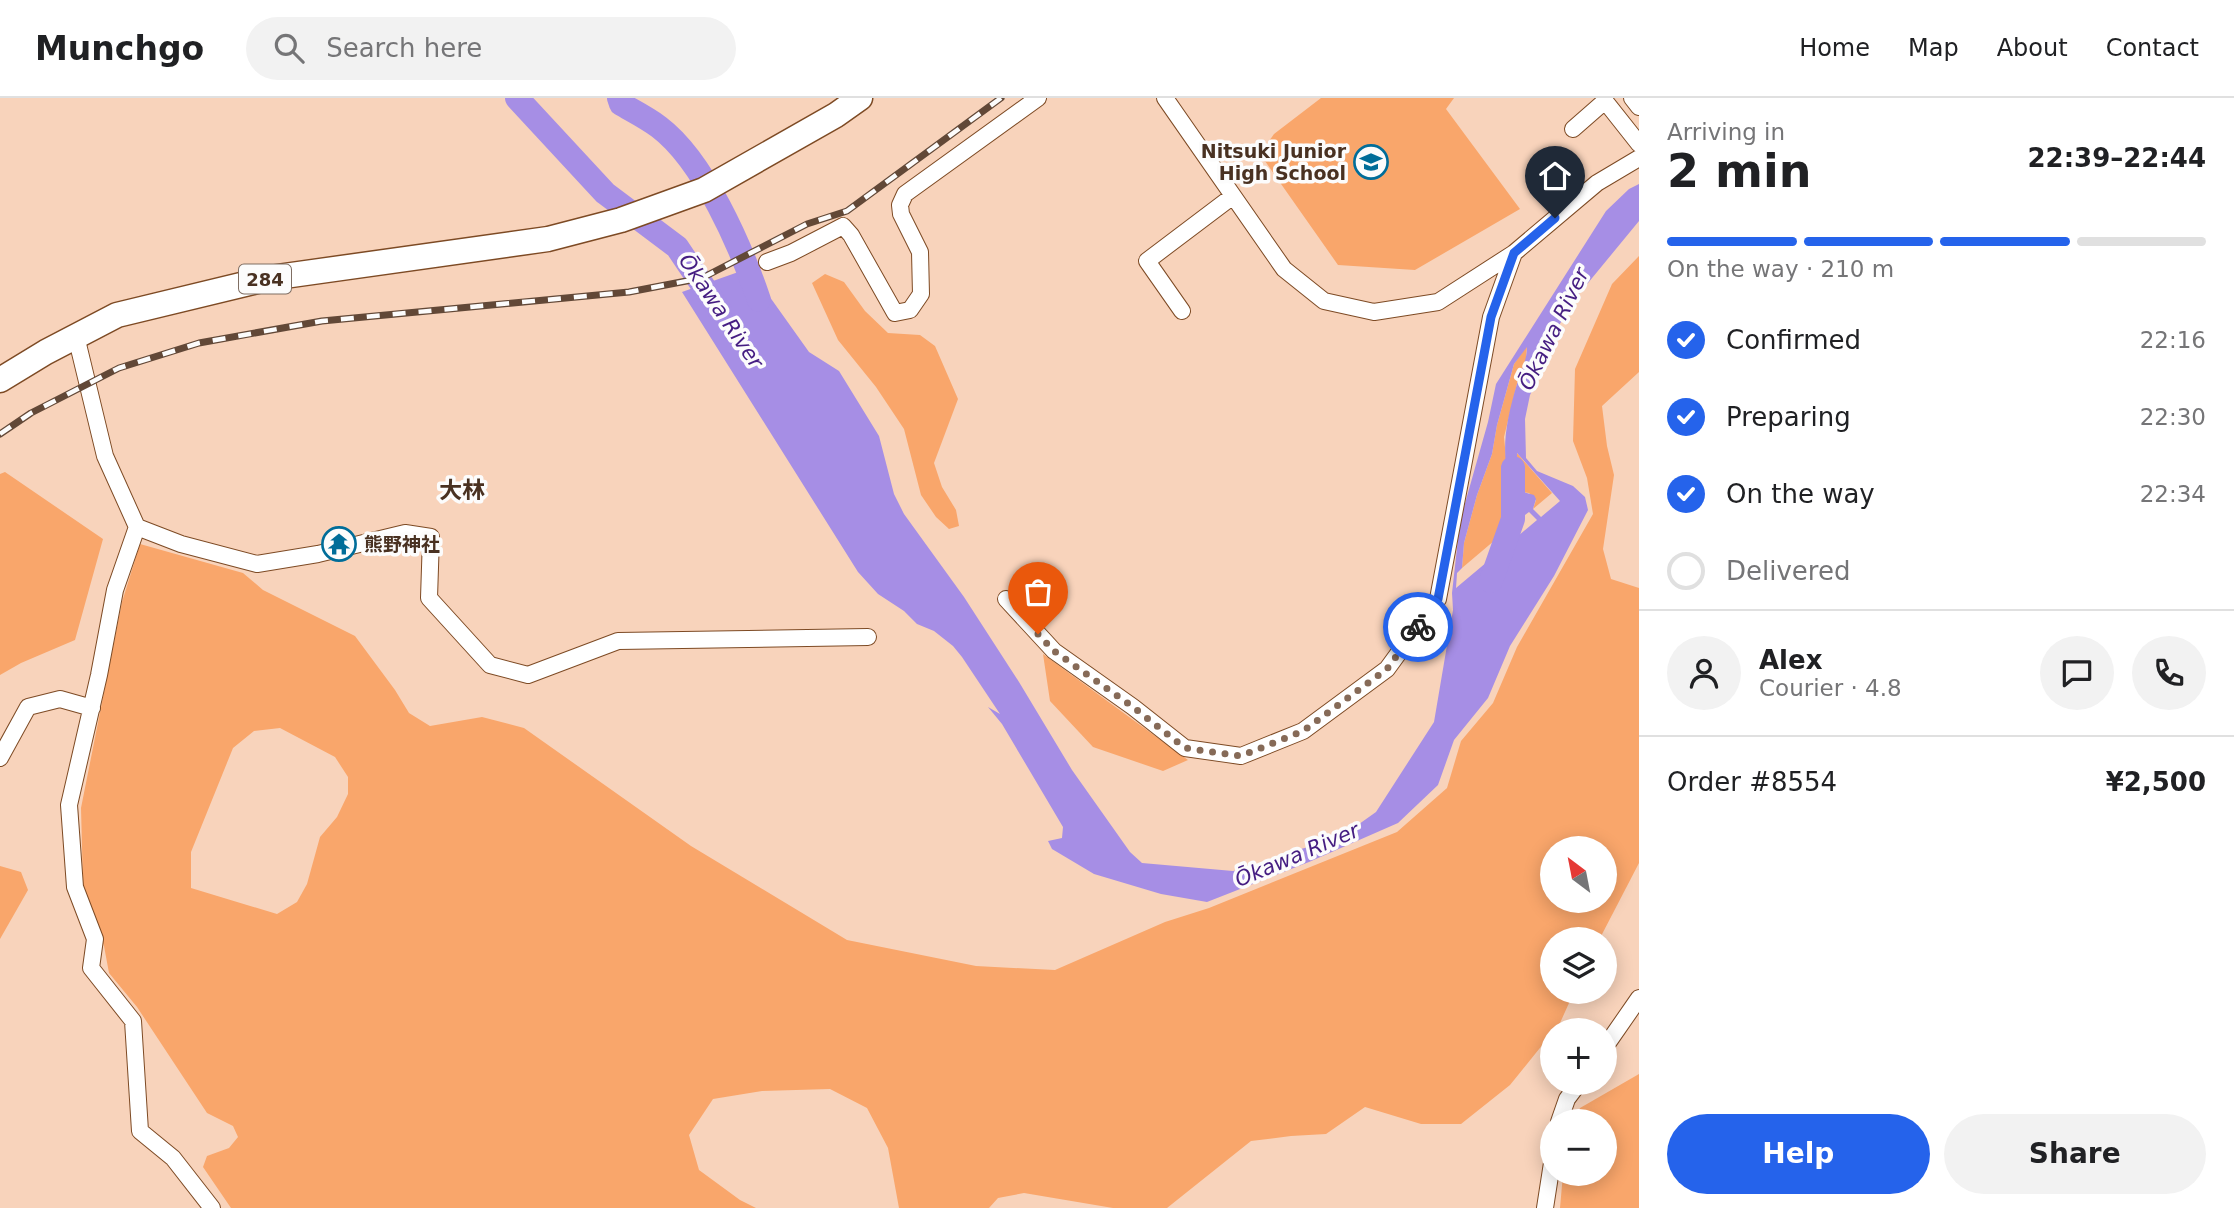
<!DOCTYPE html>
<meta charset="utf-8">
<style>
body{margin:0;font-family:"DejaVu Sans","Noto Sans JP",sans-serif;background:#f2f2f2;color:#202124;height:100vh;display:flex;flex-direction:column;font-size:26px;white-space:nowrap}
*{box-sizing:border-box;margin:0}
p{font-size:23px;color:#757577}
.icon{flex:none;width:38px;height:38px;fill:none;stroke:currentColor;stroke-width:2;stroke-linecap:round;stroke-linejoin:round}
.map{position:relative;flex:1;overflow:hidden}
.drawer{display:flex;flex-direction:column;background:#fff;width:595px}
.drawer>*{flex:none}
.needle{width:46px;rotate:328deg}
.buttons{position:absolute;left:1540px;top:738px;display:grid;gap:14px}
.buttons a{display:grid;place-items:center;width:77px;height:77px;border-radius:50%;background:#fff;box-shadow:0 4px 18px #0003;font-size:35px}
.pin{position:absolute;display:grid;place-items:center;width:60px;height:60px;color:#fff;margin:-72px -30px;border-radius:50% 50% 50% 0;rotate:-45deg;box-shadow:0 0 7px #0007}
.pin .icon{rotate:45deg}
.courier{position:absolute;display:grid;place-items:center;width:70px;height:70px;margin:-35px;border:5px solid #2563eb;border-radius:50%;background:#fff;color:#222;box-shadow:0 2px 9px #0007}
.head em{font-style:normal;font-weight:700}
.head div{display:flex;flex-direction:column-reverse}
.head{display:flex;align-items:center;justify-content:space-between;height:119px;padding:0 28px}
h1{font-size:46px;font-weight:700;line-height:52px}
.bar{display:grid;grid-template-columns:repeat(4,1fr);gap:10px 7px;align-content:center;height:84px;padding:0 28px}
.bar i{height:9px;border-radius:5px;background:#e0e0e0}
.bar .active{background:#2563eb}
.bar p{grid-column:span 4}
.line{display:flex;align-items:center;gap:18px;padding:0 28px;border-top:2px solid #e0e0e0}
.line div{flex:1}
.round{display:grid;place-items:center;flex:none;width:74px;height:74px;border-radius:37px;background:#f2f2f2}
ol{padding:0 28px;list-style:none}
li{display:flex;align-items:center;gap:21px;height:77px}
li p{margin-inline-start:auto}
li .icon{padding:7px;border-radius:50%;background:#2563eb;color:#fff;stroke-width:4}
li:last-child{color:#757577}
li i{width:38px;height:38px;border:4px solid #e0e0e0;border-radius:50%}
.action{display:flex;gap:14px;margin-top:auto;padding:14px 28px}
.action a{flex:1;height:80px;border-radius:42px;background:#2563eb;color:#fff;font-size:28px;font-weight:700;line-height:80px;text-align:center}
.action a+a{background:#f2f2f2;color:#202124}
header{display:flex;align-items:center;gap:42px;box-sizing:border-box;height:98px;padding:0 35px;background:#fff;border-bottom:2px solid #e0e0e0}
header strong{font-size:33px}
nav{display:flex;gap:38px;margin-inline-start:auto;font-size:24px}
.search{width:490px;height:63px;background:#f2f2f2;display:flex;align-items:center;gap:18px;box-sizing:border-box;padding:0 24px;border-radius:38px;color:#757577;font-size:26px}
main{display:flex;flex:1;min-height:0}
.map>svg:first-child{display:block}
</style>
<header>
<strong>Munchgo</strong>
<div class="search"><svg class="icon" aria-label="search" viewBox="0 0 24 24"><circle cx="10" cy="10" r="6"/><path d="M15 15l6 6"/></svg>Search here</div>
<nav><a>Home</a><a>Map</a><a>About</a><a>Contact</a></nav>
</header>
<main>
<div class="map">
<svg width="1639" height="1110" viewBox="0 0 1639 1110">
<rect width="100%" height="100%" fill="#f8d3bb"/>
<path fill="#f9a66b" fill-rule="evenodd" d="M1321,0H1454L1446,11L1520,111L1415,172L1338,167L1260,56L1274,36Z
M1639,158V274L1602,308L1607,348L1614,377L1603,451L1611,481L1639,490V765L1599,842H1552V894H1574L1560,925L1510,987L1461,1026H1421L1365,1009L1326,1036L1291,1038L1251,1043L1167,1110H1113L1024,1095L998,1100L989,1110H899L888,1050L867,1010L830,991L762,993L713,1001L689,1037L699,1072L740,1102L756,1110H231L203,1069L207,1058L229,1050L238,1039L233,1028L207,1015L137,909L109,875L104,848L83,787L81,710L122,504L140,446L243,475L263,492L355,538L395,592L409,615L430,628L482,619L524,630L691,748L847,842L976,868L1055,872L1165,824L1209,810L1397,734L1447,690L1461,643L1493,605L1517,549L1593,416L1587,380L1573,343L1575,271L1612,186ZM280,630L335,659L348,679V696L337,719L320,739L307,786L297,804L277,816L191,790V754L233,650L254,633ZM1552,751H1605V803H1552Z
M825,176L844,184L865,213L888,235L920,237L935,248L958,301L934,365L942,389L956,412L959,428L949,431L936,419L921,397L904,331L876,289L838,242L812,185Z
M1527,247L1526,262L1517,286L1504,339L1509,390L1521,420L1462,470L1464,445L1477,397L1492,356L1497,327L1514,266Z
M1516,354L1552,395L1533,411L1536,402L1529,395L1523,394C1520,387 1522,383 1521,377C1519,369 1517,362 1516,354Z
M5,374L103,441L75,542L21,565L0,577V376Z
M1043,556L1188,662L1163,673L1093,649L1050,603Z
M0,768L21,774L28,792L0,841Z
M1639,976V1110H1560L1563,1076H1605V1024H1575L1580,1010Z"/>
<path fill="#a68ee5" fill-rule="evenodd" d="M1639,86V123L1574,202L1551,241L1545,266L1530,297L1525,321L1526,360L1537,373L1573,388L1585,399L1588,412L1554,478L1510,548L1488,600L1454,642L1438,687L1398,725L1309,764L1207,804L1161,796L1094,776L1052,751L1048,743L1062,740L1063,729L1002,626L988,609L1000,616L962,559L953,548L934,533L917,526L904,513L878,496L858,474L682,194L758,167L757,176L767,195L809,254L839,273L879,338L894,396L904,416L964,499L1019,584L1072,672L1130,754L1142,765L1233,773L1262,765L1286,755L1338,741L1376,714L1434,624L1453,512L1452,495L1460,423L1488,324L1496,286L1606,113L1629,91ZM1527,249C1527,262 1521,273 1517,286C1501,339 1500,369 1521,420L1529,414L1537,422L1456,490L1457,475L1462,470L1464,445L1477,397L1492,356L1497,327L1514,266ZM1517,355L1560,403L1541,419L1533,411L1536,401L1534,397L1523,394L1520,389L1521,376L1517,368Z"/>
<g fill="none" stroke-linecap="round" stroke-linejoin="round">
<path stroke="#a68ee5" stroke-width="24" d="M517,0L605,95L677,149L720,213
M619,0L621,6C633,13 647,20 659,29C704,63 741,149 759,202
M1491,483L1513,421V370"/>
<g stroke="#7d4a24" stroke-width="18">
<path id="minor" d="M1165,0L1284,171L1324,203L1374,214L1438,204L1514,155L1597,85L1639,60
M1632,0L1639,9
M1573,31L1605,3L1639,46
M767,164L791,155L843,128L851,137L895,215L910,212L921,196L920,154L901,116L900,107L905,96L1038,0
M1182,213L1147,163L1233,98
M76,238L105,358L137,429L181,446L257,466L318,456L405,435L431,439L429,500L490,567L528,577L618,543L868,539
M137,429L115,492L99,577L69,707L75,789L95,841L91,870L133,923L140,1033L173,1060L212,1110
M1006,501L1054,553L1133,609L1185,650L1241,658L1303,633L1387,571L1438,501L1491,219L1514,155
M0,660L28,609L60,601L92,610
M1605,949L1639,900
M1559,1024L1567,1001L1579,985
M1545,1110L1552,1065"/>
</g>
<g stroke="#7d4a24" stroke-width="27">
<path id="highway" d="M0,282L46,254L117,217L270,180L548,141L621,122L704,92L836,17L860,0"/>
</g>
<use href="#minor" stroke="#fff" stroke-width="16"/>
<use href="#highway" stroke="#fff" stroke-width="24"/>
<g stroke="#624837" stroke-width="7">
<path id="rail" d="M0,336L31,315L119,270L199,245L322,223L629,194L702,180L807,126L847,113L1001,0"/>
</g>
<use href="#rail" stroke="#fcfcfc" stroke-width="4.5" stroke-dasharray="13" stroke-linecap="butt"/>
</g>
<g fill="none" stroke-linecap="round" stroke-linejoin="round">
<path stroke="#866a57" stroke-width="7" stroke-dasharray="0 12.6" d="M1038,536L1054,553L1133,609L1185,650L1241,658L1303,633L1387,571L1418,529"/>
<path stroke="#2563eb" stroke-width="9" d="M1418,529L1438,501L1491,219L1514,155L1555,120"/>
</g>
<defs>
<g id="school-ring" transform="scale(1.75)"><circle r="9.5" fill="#fcfcfc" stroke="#006d99" stroke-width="1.5"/><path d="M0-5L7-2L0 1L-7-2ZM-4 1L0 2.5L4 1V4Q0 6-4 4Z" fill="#006d99"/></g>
<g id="temple-ring" transform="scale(1.75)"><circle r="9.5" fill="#fcfcfc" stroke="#006d99" stroke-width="1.5"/><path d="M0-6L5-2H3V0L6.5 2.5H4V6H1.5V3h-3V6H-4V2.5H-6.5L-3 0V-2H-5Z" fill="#006d99"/></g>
</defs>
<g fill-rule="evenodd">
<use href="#school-ring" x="1371" y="64"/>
<use href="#temple-ring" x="339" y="446"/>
</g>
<g text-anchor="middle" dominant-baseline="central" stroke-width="7" stroke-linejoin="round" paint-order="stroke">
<rect fill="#fcfcfc" stroke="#7f6e63" stroke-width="2" x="239" y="166.5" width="52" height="29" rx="5"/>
<g font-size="18" font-weight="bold" fill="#493121">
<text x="265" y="181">284</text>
</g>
<g font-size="19" font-weight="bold" fill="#493121" stroke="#fcfcfc" text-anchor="end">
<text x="1346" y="53">Nitsuki Junior<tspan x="1346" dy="22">High School</tspan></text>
<text x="364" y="446" text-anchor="start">熊野神社</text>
</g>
<g font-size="21" font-style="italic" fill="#451d82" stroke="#fcfcfc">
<text transform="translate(721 213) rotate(56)">Ōkawa River</text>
<text transform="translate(1554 231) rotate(-64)">Ōkawa River</text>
<text transform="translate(1297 757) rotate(-23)">Ōkawa River</text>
</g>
<g font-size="23" font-weight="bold" fill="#493121" stroke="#fcfcfc">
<text x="462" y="392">大林</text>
</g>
</g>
</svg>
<div class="buttons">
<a><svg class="needle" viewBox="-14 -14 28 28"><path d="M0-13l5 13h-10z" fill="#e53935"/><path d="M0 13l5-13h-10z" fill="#757577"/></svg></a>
<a><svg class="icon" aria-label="layers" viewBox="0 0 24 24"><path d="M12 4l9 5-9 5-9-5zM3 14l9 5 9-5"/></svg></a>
<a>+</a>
<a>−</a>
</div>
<div class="pin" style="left:1038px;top:536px;background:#ea580c"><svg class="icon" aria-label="bag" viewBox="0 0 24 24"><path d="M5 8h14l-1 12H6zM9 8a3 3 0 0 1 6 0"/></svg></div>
<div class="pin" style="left:1555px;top:120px;background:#1f2937"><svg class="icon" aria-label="home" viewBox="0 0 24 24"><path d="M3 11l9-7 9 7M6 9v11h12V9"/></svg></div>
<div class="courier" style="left:1418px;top:529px"><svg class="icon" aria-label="bike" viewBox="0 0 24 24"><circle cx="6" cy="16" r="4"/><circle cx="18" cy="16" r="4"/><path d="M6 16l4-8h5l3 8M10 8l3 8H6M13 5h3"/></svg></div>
</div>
<section class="drawer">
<div class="head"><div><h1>2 min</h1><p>Arriving in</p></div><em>22:39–22:44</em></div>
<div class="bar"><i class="active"></i><i class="active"></i><i class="active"></i><i></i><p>On the way · 210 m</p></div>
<ol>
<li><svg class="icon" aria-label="check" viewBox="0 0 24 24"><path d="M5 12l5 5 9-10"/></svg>Confirmed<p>22:16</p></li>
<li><svg class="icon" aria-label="check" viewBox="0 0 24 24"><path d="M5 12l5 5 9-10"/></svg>Preparing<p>22:30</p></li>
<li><svg class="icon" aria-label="check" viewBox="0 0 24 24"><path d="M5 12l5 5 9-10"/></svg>On the way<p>22:34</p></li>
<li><i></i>Delivered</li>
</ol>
<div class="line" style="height:126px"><a class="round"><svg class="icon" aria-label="person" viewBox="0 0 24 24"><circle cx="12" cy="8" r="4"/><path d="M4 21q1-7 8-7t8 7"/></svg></a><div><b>Alex</b><p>Courier · 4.8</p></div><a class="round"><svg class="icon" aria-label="chat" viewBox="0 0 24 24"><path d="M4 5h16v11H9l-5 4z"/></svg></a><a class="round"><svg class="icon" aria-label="phone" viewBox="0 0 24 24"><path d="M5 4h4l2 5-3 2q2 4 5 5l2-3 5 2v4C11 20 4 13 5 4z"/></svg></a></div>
<div class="line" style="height:91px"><div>Order #8554</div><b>¥2,500</b></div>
<div class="action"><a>Help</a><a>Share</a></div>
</section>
</main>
